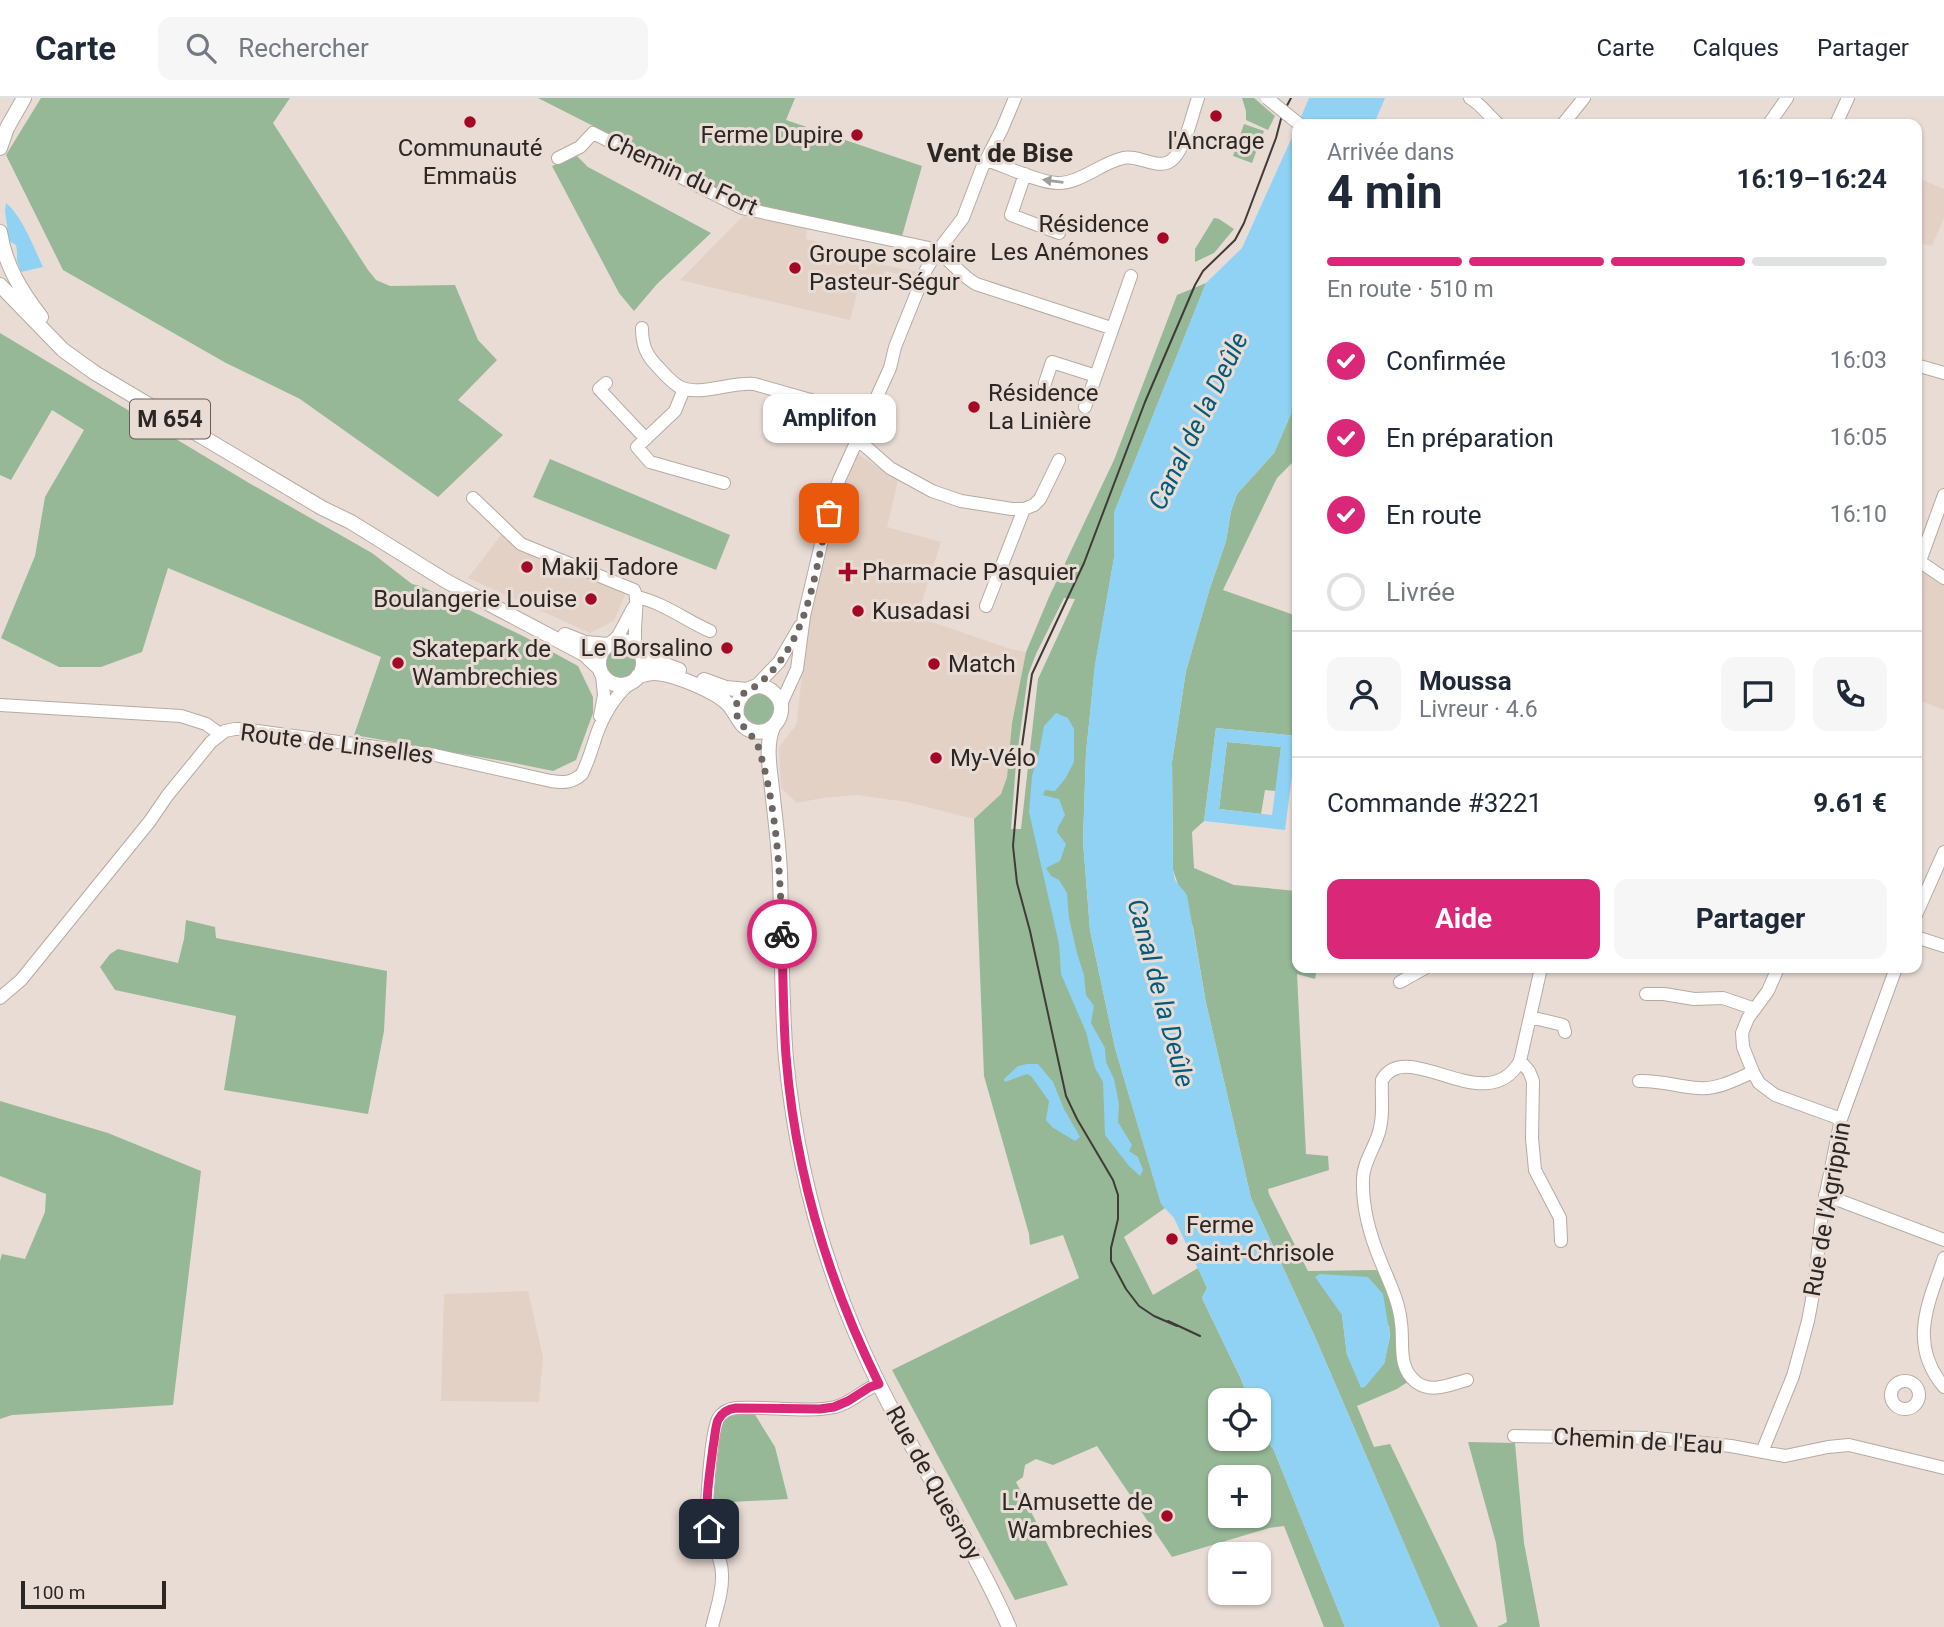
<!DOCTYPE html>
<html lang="fr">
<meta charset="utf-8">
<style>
body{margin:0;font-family:Roboto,sans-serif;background:#f6f6f7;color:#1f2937;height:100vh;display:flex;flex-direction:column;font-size:26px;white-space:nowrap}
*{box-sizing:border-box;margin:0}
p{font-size:23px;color:#747a83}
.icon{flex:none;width:38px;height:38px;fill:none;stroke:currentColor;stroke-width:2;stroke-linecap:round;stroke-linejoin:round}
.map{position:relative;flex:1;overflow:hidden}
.details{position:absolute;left:1292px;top:21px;width:630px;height:854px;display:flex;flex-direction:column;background:#fff;border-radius:14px;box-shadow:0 2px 5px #0004}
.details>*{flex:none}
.fabs{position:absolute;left:1208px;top:1290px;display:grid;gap:14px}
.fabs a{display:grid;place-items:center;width:63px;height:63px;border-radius:14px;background:#fff;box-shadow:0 2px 5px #0004;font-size:35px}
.scale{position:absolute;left:21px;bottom:18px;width:145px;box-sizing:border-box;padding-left:7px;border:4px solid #2c2725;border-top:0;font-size:19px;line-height:24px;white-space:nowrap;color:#2c2725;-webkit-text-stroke:5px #e9dcd5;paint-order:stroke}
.pin{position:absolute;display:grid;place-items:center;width:60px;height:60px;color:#fff;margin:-30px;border-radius:14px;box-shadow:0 4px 10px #0006}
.courier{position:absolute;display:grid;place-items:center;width:70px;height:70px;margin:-35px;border:5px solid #db2777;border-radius:50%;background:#fff;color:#222;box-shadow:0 2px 9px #0007}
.bubble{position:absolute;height:49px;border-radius:14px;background:#fff;box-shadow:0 2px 5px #0004;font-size:23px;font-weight:700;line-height:49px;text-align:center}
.overview em{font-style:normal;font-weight:700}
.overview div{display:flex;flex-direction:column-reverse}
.overview{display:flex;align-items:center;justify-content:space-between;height:119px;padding:0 35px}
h1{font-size:46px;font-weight:700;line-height:52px}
.bar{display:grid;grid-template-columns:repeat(4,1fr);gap:10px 7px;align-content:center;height:84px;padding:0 35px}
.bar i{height:9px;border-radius:5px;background:#e0e1e3}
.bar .selected{background:#db2777}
.bar p{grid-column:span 4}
.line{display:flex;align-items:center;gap:18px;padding:0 35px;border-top:2px solid #e0e1e3}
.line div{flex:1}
.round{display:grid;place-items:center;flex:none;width:74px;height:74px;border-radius:14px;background:#f6f6f7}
ol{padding:0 35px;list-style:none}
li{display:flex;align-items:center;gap:21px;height:77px}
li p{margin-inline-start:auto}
li .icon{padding:7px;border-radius:50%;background:#db2777;color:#fff;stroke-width:4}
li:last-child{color:#747a83}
li i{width:38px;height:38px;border:4px solid #e0e1e3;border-radius:50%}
.cta{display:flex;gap:14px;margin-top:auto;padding:14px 35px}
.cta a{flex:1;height:80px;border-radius:14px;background:#db2777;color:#fff;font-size:28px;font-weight:700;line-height:80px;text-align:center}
.cta a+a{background:#f6f6f7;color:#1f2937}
header{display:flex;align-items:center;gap:42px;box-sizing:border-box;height:98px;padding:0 35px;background:#fff;border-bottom:2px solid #e0e1e3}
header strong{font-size:33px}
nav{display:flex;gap:38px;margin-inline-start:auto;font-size:24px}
.search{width:490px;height:63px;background:#f6f6f7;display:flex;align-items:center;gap:18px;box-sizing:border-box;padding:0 24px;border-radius:14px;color:#747a83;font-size:26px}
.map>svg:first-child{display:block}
</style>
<header>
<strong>Carte</strong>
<div class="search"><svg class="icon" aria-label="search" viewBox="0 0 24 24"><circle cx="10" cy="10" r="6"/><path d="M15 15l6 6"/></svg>Rechercher</div>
<nav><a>Carte</a><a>Calques</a><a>Partager</a></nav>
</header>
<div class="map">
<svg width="1944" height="1529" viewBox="0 0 1944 1529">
<rect width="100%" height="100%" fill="#e9dcd5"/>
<path fill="#e4d1c5" d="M1916,79L1944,91V120L1932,148L1916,144Z
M744,117L807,131L806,141L822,145L821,153L918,174L915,180L885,173L879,195L858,191L850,222L680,182Z
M858,356L898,382L887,429L941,444L917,519L1011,551L1026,554L1012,625L1007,679L1001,696L974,721L907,704L857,697L822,700L797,705L781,690L779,649L796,627L797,623L808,520L841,398Z
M509,427L527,445L630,484L614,523L590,535L468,480Z
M1920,470L1944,486V612L1916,601V479Z
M528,1193L543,1259L539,1304L441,1303L444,1196Z"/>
<path fill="#96b897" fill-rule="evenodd" d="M41,0H290L273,25L368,172L376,182L390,188L455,187L478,242L497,262L458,302L503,337L438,399L300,301L226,265L63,172L6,57Z
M538,0H795L786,22L922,68L902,138L743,104Z
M1242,0H1254L1275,18L1268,32L1246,22V13Z
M1244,26L1264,33L1252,65L1233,58Z
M577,58L588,69L711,135L657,186L634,213L619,195L552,68Z
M1214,120L1219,121L1234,131L1214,155L1195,164V151Z
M1206,185L1114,415V460L1095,568L1086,655L1083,743L1090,832L1115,950L1161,1105L1165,1110L1124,1139L1153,1197L1198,1170L1207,1190L1202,1200L1241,1281L1249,1302H1220V1340H1258V1327L1264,1341L1273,1350L1345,1529H1324L1284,1428L1269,1430L1172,1459L1097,1348L1053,1367L1036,1361L1025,1367L1023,1379L1016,1384L1068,1487L1015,1502L892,1272L1079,1180L1063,1137L1030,1147L1029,1136L984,978L974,721L1001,696L1007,679L1012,625L1026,554L1049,499L1114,362L1177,197ZM1064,500L1075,501L1038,581L1021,731H1011L1016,665L1028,577L1036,556ZM1220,1379H1258V1418H1220Z
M0,235L249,385L372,455L412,486L420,488L525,539L578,568L593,599V615L576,662L553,673L514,665L354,637L381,559L168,470L142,554L101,569H59L1,540L35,458L45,399L84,332L52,312L11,382L0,377Z
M1297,302V351L1293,364L1277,380L1223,492L1297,518V638L1216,630L1204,723L1192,734L1194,770L1234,787L1297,793V870H1317L1315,881L1297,876L1306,1056L1328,1058L1329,1072L1268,1091L1269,1096L1308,1173L1377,1172L1390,1199L1409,1283L1397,1291L1357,1308L1374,1349L1390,1346L1478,1529H1440L1315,1239L1251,1100L1206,905L1193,829L1173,772L1172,664L1186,573L1209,493L1226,443L1231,413L1237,396L1274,355ZM1342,1217L1389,1228L1390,1238L1384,1266L1347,1257Z
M550,361L730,437L716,472L533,399Z
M606 565a15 15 0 1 1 30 0a15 15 0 1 1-30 0Z
M743 612a16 16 0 1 1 32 0a16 16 0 1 1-32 0Z
M1227,644L1281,649L1276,693L1265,692L1261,716L1219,711Z
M186,822L215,829L216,840L387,873L384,933L368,1016L224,992L236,918L115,892L100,869L110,856L118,851L178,865L184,841Z
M0,1003L108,1035L201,1073L173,1307L12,1317L0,1321V1163L2,1156L25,1161L45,1114L46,1096L0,1078Z
M754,1315L775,1349L788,1401L713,1405L721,1327L730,1317Z
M1468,1344L1515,1345L1524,1445L1540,1529H1497L1507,1524L1496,1445Z"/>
<path fill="#8fd2f3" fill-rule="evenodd" d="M1309,0H1385L1374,26H1298Z
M1297,28V302L1274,355L1237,396L1231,413L1226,443L1209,493L1186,573L1172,664L1173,772L1175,782L1187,797L1206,905L1251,1100L1315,1239L1440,1529H1345L1273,1350C1257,1334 1258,1323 1258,1302H1249L1241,1281L1202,1200L1207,1190L1174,1120L1161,1106L1115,950L1090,832L1083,743L1086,655L1095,566L1114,460V415L1206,185L1242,150Z
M6,105C22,118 34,150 43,169L21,174L17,163V153L16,147L9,143L5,113Z
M1056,615L1068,620L1074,631V664L1065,681L1055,693L1045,692L1043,697L1059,701L1065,717L1058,729L1057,734L1066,746L1060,763L1046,770L1051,778L1059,782L1067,795L1069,820L1077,855L1084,877L1086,897L1094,908L1091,925L1105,950L1106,964L1114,981L1119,1006L1118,1024L1132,1047L1129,1053L1138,1059L1143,1072L1140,1078L1129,1068L1105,1037L1103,984L1095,970L1086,934L1061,876L1059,846L1029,714L1032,678L1039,655L1044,628Z
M1216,630L1297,638L1285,732L1204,723ZM1227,644L1281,649L1272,717L1219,711Z
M1027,966H1038L1053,984L1064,1011L1080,1039L1075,1043L1052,1029L1046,1022L1049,1003L1031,978L1027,976L1005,984L1004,981L1018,968Z
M1320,1176L1368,1179L1383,1196L1390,1238L1384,1266L1365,1289L1361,1290L1347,1257L1342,1217L1315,1179Z"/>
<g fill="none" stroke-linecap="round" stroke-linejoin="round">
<g stroke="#b6aba3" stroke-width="14">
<path id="minor" d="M1470,0C1482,7 1488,17 1498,26
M1563,26L1584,0
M1769,26L1787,0
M1836,26L1848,0
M558,60L580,49L593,35L742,110L929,150C948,157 958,176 976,186L1111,230
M987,62C1005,68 1039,85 1058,85C1081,85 1101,65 1123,60C1140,56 1161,75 1174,60C1186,47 1192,17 1198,0
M1025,76L1011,117L1059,135
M642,230C642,247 646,257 658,269C664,276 671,283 678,288C698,300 732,283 754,286L867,318
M1916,267L1944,275
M606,285L599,291L646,341
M1045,285L1052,264L1096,278
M684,291L675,313L637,349L650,364L724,385
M1085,309L1131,178
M856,340L890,370L932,393L961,403L1012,411H1024L1034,407L1040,401L1059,362
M473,400L521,446L634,492C640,503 632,533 636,549
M1916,461L1944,480
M1920,463L1944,397
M637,499C664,505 685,522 710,533
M986,508L1024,411
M612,544L618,538L633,510
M755,589L779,564L800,528
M781,606L797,571L804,518L830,408L839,382L890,270L895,249L926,172L934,158L963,120L982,70L1002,31L1015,0
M0,607L181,618L206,626L220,636
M600,618L604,597L602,577
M1916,817L1944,754
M1916,839L1944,848
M1778,870L1768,893L1748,920L1742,935L1743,949L1753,974L1759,985L1775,997L1841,1021
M1400,884L1425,870
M1646,896H1664L1694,901L1723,900L1755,911
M0,900L21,882L150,723L167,698L211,644L225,633L235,631H242L435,657L551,683C563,685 572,685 582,676C588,664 592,651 596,638C603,618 614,599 630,585
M1530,919L1563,927L1565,934
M1520,963L1529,973L1533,983L1532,1040L1535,1072L1560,1120L1561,1143
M1639,983C1660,982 1679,989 1699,990C1717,992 1737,981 1753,974
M1825,1097L1944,1142
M1944,1160C1928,1206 1908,1246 1944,1289
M1467,1282C1451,1286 1432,1296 1416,1284C1397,1269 1404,1246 1401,1225C1399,1203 1389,1184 1381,1164C1370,1138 1362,1109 1363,1081C1363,1063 1377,1047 1380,1030C1384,1014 1381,999 1382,982C1407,938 1487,1023 1520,963L1541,870
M1891 1297a14 14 0 1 1 28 0a14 14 0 1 1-28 0Z
M1514,1338L1656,1340L1731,1348L1785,1358L1828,1349L1849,1347L1944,1370
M1762,1354L1793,1278L1808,1223L1814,1191L1822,1115L1841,1021L1896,870
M712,1529C716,1512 723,1494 722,1476C722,1459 711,1445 708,1429C705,1412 711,1336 718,1321C722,1314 728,1311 736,1310C766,1308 808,1315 835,1309C852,1305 863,1291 879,1286"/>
</g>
<g stroke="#b6aba3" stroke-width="16">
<path id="major" d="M0,50L7,30L24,0
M0,134C5,167 21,193 41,219
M0,187L63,252L95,275L322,410L351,424L446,483L584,556L600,571
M565,537L585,545L608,547
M599 565a22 22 0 1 1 44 0a22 22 0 1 1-44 0Z
M640,555L652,562L679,572
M638,578C643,577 648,575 654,575C672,575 715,593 728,606C737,615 739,630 753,633C775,639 791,610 774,595C756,578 733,597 737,618
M704,582L726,590L747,592
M773,629C765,648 770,671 772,691C775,719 779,748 780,776C782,837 781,900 786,961C796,1062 821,1159 863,1252C905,1348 967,1433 1009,1529"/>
</g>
<use href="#minor" stroke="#fff" stroke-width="12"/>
<use href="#major" stroke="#fff" stroke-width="14"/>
<path stroke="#403a38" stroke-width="2" d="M1168,1223L1200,1238
M1177,1228L1154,1218L1139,1208L1126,1191L1111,1163V1150L1118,1121V1097L1113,1082L1077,1021L1066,998L1030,833L1017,785L1013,748L1021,655L1032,576L1084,465L1145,304L1195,187L1203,173L1235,142L1244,125L1276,40L1282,17L1291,0"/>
<g stroke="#b6aba3" stroke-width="14" stroke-linecap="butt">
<path id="minor-bridge" d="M1267,0L1299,26"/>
</g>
<use href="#minor-bridge" stroke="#fff" stroke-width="12"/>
</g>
<defs><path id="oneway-solid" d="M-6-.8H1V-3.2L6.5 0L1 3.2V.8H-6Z" transform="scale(1.75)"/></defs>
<use fill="#a09e9d" href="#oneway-solid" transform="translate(1053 83) rotate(-173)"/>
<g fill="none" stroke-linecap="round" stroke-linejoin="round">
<path stroke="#6e6663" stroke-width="7" stroke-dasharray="0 12.6" d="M782,836C780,774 777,711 759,651C754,635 735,626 736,610C737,594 751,593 760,585C770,576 778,567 785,556C812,515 817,462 829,415"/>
<path stroke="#db2777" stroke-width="9" d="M709,1431C704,1404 710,1375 713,1349C715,1340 715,1329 718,1322C722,1314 728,1311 736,1310L820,1311L834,1309L848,1303L870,1289L879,1286C828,1183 795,1073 786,958C783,918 783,876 782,836"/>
</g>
<g fill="#a40826" stroke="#e9dcd5" stroke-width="2.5">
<circle cx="1216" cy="18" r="7"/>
<circle cx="470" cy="24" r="7"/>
<circle cx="857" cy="37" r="7"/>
<circle cx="1163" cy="140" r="7"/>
<circle cx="795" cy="170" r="7"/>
<circle cx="974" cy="309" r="7"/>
<circle cx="527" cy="469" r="7"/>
<path d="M844.5 463.5h7v7h7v7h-7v7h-7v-7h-7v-7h7z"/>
<circle cx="591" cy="501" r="7"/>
<circle cx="858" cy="513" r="7"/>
<circle cx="727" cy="550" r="7"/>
<circle cx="398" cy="565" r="7"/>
<circle cx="934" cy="566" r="7"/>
<circle cx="936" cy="660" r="7"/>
<circle cx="1172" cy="1141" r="7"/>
<circle cx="1167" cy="1418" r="7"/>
</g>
<g text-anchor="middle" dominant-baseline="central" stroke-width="6" stroke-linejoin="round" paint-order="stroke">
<rect fill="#e9dcd5" stroke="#655d5a" stroke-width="2" x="130" y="301.5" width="80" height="39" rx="5"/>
<g font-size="23" font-weight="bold" fill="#2c2725">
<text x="170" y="321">M 654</text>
</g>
<g font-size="24" fill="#2c2725" stroke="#e9dcd5" text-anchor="start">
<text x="843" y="37" text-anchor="end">Ferme Dupire</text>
<text x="1216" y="43" text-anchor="middle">l'Ancrage</text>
<text x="470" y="50" text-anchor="middle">Communauté<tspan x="470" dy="28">Emmaüs</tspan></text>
<text x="1149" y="126" text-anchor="end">Résidence<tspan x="1149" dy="28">Les Anémones</tspan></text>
<text x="809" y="156">Groupe scolaire<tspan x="809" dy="28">Pasteur-Ségur</tspan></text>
<text x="988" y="295">Résidence<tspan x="988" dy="28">La Linière</tspan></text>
<text x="541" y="469">Makij Tadore</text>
<text x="862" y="474">Pharmacie Pasquier</text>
<text x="577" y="501" text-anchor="end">Boulangerie Louise</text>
<text x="872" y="513">Kusadasi</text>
<text x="713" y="550" text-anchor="end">Le Borsalino</text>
<text x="412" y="551">Skatepark de<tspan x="412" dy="28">Wambrechies</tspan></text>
<text x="948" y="566">Match</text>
<text x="950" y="660">My-Vélo</text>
<text x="1186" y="1127">Ferme<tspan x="1186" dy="28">Saint-Chrisole</tspan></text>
<text x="1153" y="1404" text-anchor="end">L'Amusette de<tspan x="1153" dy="28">Wambrechies</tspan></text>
</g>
<g font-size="24" fill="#2c2725" stroke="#e9dcd5">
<text transform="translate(682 76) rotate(25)">Chemin du Fort</text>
<text transform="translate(337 646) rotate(7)">Route de Linselles</text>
<text transform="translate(1827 1111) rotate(-80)">Rue de l'Agrippin</text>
<text transform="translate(1638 1343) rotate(3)">Chemin de l'Eau</text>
<text transform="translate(934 1385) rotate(61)">Rue de Quesnoy</text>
</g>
<g font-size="26" font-weight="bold" fill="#2c2725" stroke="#e9dcd5">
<text x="1000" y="55">Vent de Bise</text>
</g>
<g font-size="26" font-style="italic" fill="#005c7c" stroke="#e9dcd5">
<text transform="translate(1198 323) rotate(-64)">Canal de la Deûle</text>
<text transform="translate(1161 895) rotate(75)">Canal de la Deûle</text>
</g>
</g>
</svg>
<div class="fabs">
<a><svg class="icon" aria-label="locate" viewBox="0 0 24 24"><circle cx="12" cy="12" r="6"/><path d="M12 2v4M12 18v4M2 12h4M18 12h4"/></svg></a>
<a>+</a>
<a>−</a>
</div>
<div class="scale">100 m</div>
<div class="pin" style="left:829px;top:415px;background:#ea580c"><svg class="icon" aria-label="bag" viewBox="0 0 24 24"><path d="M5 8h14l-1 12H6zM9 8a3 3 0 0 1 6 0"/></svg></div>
<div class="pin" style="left:709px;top:1431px;background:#1f2937"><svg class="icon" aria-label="home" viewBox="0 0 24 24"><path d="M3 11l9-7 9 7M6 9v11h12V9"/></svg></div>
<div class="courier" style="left:782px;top:836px"><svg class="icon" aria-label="bike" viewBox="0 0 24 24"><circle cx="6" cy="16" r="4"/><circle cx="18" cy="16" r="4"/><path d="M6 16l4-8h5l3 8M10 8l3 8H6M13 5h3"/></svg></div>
<div class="bubble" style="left:763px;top:296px;width:133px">Amplifon</div>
<section class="details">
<div class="overview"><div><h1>4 min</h1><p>Arrivée dans</p></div><em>16:19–16:24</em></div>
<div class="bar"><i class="selected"></i><i class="selected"></i><i class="selected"></i><i></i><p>En route · 510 m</p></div>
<ol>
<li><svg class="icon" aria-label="check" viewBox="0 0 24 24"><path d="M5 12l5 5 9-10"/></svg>Confirmée<p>16:03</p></li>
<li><svg class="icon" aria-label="check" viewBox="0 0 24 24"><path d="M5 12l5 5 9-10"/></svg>En préparation<p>16:05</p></li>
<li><svg class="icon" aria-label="check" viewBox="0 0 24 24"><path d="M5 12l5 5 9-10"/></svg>En route<p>16:10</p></li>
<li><i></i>Livrée</li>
</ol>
<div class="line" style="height:126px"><a class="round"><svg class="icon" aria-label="person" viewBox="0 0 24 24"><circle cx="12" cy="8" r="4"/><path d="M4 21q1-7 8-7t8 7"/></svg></a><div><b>Moussa</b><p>Livreur · 4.6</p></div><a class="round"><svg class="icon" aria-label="chat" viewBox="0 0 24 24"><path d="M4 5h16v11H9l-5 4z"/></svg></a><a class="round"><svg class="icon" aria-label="phone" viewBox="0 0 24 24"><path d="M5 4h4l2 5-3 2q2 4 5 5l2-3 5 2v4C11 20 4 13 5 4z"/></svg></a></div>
<div class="line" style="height:91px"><div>Commande #3221</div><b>9.61 €</b></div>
<div class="cta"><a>Aide</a><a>Partager</a></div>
</section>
</div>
